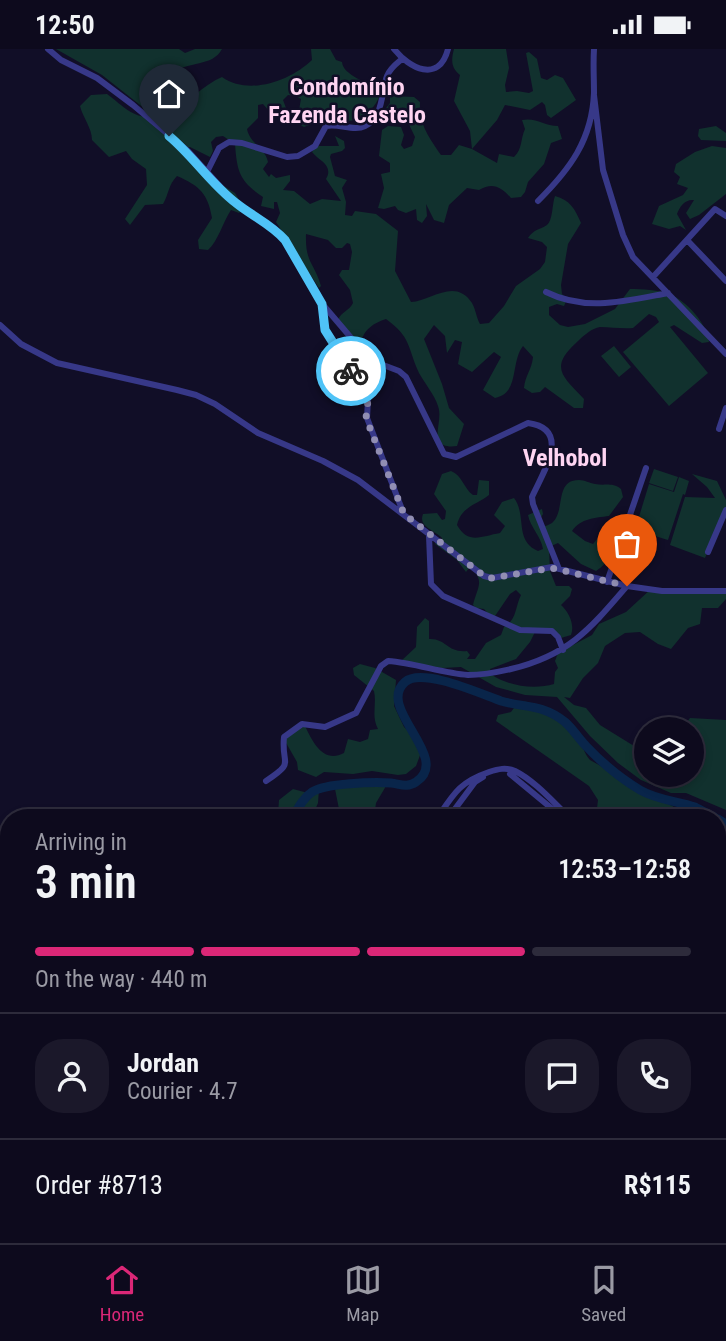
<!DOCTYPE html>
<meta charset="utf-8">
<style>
body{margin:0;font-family:"Roboto Condensed",sans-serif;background:#1b182a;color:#f1f3f6;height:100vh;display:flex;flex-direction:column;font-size:26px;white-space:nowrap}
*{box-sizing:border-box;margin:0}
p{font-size:23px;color:#9a9aa4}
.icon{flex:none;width:38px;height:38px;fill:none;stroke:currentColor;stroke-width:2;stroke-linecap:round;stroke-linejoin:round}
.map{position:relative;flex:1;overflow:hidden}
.side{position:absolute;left:0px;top:760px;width:726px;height:436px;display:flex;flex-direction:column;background:#0d0a1d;border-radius:28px 28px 0 0;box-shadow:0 4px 10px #0003,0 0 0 2px #2d2b3b}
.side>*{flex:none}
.controls{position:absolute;left:634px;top:668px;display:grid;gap:14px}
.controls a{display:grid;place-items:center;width:70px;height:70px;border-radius:50%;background:#0d0a1d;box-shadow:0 4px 10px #0003,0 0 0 2px #2d2b3b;font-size:35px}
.pin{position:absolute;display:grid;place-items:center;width:60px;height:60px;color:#fff;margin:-72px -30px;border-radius:50% 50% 50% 0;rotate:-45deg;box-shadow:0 0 7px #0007}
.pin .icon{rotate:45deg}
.courier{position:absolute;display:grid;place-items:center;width:70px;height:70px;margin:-35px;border:5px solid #4fc3f7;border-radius:50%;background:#fff;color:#222;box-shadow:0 2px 9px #0007}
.summary em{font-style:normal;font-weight:600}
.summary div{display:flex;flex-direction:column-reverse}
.summary{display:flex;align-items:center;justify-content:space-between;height:119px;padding:0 35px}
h1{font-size:46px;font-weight:600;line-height:52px}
.bar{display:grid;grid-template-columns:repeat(4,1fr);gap:10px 7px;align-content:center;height:84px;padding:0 35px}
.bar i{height:9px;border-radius:5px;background:#2d2b3b}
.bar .current{background:#db2777}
.bar p{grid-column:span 4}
.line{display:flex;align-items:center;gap:18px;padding:0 35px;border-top:2px solid #2d2b3b}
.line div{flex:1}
.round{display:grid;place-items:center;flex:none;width:74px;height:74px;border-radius:28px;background:#1b182a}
.status{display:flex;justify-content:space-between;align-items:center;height:49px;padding:0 35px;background:#0d0a1d;direction:ltr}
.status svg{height:19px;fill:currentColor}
.tab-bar{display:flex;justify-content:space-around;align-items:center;height:98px;border-top:2px solid #2d2b3b;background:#0d0a1d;font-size:19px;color:#9a9aa4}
.tab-bar a{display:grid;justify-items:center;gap:4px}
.tab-bar .current{color:#db2777}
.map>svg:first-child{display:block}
</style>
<div class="status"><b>12:50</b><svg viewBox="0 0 49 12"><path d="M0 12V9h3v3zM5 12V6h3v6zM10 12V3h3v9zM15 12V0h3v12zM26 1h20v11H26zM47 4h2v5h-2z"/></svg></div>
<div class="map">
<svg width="726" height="1194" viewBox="0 0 726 1194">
<rect width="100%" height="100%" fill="#110e27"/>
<path fill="#11312e" d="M56,0H179L185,4L195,0H222C213,18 187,12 173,24C167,30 162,40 158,48L178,61C187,57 189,51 196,45C204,38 213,32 222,28C249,47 290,32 312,11L311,0H330L336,11L342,13C343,27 368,31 380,46C371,68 352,78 331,68L304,78L289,70L299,61L301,50L295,47L288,46L283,51L286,59L275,58L269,62L263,55L258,56V69L247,80C250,95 265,98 268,113L263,120L269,128L271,125L276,129L290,126V132L283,141L294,142L310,155L322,150L341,152L326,130C334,116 319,112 312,103L316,97H339L335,87L344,92L345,99L342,102L331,105L330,108L335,127L347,131L342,139L346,153L345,166L352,167L355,162L376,165L398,182L395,222L411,253C431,252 455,228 472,254C476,261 476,268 480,275L489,274L504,257L516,237L540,220L545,213L547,198L542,193L528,189C534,180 539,181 547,176C553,171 552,155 555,147C570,151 575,160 581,174L568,195L561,236L562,245L567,250L564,257L557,255L549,258V266L560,276L568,278L585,275L615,260L630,240C641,240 659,241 670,245C688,254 706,273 709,293L702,294L674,276L670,278L708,324L669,357L623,303L659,273L656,268L649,265L633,279C622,280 611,278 600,278C592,279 583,287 577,293C549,318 562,327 584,350L583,359H574L545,338L540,343L532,344L524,339C525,327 532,320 533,308L523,297C510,314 520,344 495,349L483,341L501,308L494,303L472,323L458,315L462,293L455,291L447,304L445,287L434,276L424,290L442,335L449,359L464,375L457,397C450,398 441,398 438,390C436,380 442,368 438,357C434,345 425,335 419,324C407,298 412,289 386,270C374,274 364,280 361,293L354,290L338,271C341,263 349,262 353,254L350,241L339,226L342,221H349L352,203L350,195L347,194L342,199H336L328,191L306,185C305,214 314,213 321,237L319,239L276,173L280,164L277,153H274V160L261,157L263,148C239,132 237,122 235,95L223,87L216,88L211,93L213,102L210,108L190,98L183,100L198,121L235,144L244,159L239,164L231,161C223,173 218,192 208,201L199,200L198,191L212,169C208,145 200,137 177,127C168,136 169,145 163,155L145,156L130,176L125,170L147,136L146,120L132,110L126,102L109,108L92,91C92,79 83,69 80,57L91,46L107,45C121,55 135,72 154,67L102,26Z
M454,0H506L509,19L505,36L506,43L517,42L529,44L533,42L526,4L529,3L537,10L541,29L547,31L555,26L563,29L576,51L551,69L547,66L545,56L542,53L530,61L505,56L497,71L472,100L497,114L499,105L514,108C523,99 520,91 525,80L522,71C536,68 544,77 558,77L562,90L551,94L544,115L528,133L525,143L521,148L511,149C501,138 493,133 479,141L467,139L449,156L444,174L434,171L426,155L427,167L422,174L417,171L416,160L406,164L398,161L395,157L384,160L378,159L384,139L381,125L390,123V114L379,107L382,81L388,77L401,78L404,86L401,96L404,100L412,97L415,88L402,61L392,70L382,72L379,68L390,54V47L414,48L420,53C419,76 429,88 441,106H451L459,96L472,100L470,82L454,52L460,26C451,19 451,11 454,0Z
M716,77L726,84V92L701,91L698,87L699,80Z
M712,97L726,99V145L699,166L690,170L686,164L694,151C685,150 680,157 677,165L686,181L680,177L669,180L652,175L659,157L683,146L688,139L677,135L680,128L674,123L676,115L695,103Z
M614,297L631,318L619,328L601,307Z
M654,420L678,428L673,442L649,434Z
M451,422C462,426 464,440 473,446H477L479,431L489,432V446C476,456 461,458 457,476C468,496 482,487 500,484L505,477L494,466L502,453L514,449C527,466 514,492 538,502L543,500C541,487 530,478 528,466L542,460L543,465L540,470L542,478C545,477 549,476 552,474C566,462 554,431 579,431C585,431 589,434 595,435C605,437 612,433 621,440L623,448L609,467C595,469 581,469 572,482L585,492L593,495L609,475L614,480C615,498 612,512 596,522L581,515L558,494L549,498L550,522L556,537H569L572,540L570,547L561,556C569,563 575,576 571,586L561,589L553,583H535L530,593L516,610L490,620L492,626C509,637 534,641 554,635L555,623L558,619L555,612L558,604L592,586L599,575L626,563L651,540L726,542V550L718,559H702L700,575L688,579L671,600L658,595L640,583L625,584L605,597L598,614L583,629L570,649L564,648L574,656L586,659L600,676L634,697H642L643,693L641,683L645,676L657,675L669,681H646V726H691V681H678L679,678L685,676L690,669L726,671V761L686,744H671L641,731L618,714L590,687L557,648L525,646L496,638L461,618L442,619L400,613L416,598L417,578L425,569L429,572V590C446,589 447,604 467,602L470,606L467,610H475L486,594L501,586L504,578C517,571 515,558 521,546L516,541L510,545L495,567L491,568L484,560L476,559L473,556C476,541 487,530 469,519L466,523L457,511L435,495L436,492H442V489C434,481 418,478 423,465L437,464L442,471L445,470L446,462L434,445L442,425Z
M692,425L717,432L726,451V458L705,509L670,496L685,448L715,449L707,438Z
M679,428L689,432L685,446L683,445L668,491L635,481L649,435L674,443Z
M360,615L375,619L396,631L394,657L404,678L421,694L422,701L416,717L406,725L398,726L372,722L353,725L324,723L316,728L298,721L297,713L285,692C288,684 290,679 298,675L305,677C313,694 324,715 344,704L348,690L360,693L368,690L370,681L378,680C371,667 377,655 374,642L354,626L353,619Z
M519,652C539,653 550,662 564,676L569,674C581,684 580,699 590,711L692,768H596L598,751L589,737L496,672L498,666L511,663Z
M368,733L381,734L386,737L376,754L374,768H337L339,760L334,735Z
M293,740L308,744L319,740L318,754L312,768H291L285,764L281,767L278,765L279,751Z
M718,782L726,786V832L718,823Z
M718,828L726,836V881L718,873Z
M718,882L726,889V1194H306L284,1187L718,1186Z
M0,913L9,916V989L7,992L0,994Z
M9,1008V1138L0,1134V1009L5,1011Z
M83,1187H136L139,1194H87Z
M191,1187H241L247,1194H210Z"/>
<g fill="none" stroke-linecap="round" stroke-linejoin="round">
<path stroke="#09254a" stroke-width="9" d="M293,768C298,759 303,749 312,743C326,734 373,733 391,734C400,735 407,739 416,733C453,709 375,659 405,633C422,618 481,645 501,652C525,659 543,655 565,673C573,680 579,690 586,697C602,714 620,729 640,741C657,751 677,752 695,758C701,761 708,765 714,768
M718,770L726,775
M248,1186L253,1194"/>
<path stroke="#373888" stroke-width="6" d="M48,0L61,11L97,29L133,56L188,102L236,155L277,183L285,191L322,255L325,281L348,320L364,338L368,350L367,369L403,463
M394,0C409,19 439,35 448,0
M594,46L603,121L623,186L633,208L726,305
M207,123L219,99L229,93L242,94L287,108L298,107L315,97L326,77C339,74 354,83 365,77C384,68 381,43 387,27C390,19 396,15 402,10
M538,152C570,120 592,91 594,44C594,29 593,15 594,0
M687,191L726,232
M653,228L715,160L726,167
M546,243C586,263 626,252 668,244
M324,257L370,311L399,322L406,328L444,405L456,408L528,374C573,380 542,425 532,448L533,455L559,520
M0,276L21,295L57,314L177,341L196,346L215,355L258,384L323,412L358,431L484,527L492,529L552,518L627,537L662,542H726
M719,380L726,359
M429,487L431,535L443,547L520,581L552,582L558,588L563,601
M708,503L726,461
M607,533L646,419
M510,725L562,768
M266,732C296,712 281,717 284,688L302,675L325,678L356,664L381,617L388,612C415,614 442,624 468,626C482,626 498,623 511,620C569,606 590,580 627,537
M438,768C454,744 460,733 489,723C498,720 506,718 515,722C535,732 553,753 569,768
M449,768L475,733L483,728
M718,885L726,894
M159,1186V1194"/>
</g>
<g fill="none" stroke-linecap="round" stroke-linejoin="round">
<path stroke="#918eb3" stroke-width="7" stroke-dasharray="0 12.6" d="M351,322L364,338L368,351L366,369L404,465L484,527L492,529L552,519L627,537"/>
<path stroke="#4fc3f7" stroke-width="9" d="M169,87C193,107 211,135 236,154C252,167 271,175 285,191L322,255L325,281L351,322"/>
</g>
<g text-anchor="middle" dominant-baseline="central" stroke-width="5" stroke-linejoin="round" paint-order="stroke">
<g font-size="24" font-weight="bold" fill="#ffd5f2" stroke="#110e27">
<text x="347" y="38">Condomínio<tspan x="347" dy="28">Fazenda Castelo</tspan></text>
<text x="565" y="409">Velhobol</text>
</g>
</g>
</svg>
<div class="controls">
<a><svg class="icon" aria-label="layers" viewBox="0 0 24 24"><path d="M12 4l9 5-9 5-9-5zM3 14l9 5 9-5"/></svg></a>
</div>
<div class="pin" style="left:627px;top:537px;background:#ea580c"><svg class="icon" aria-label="bag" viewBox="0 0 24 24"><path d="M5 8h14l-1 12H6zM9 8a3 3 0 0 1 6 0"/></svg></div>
<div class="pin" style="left:169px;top:87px;background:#1f2937"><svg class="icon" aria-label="home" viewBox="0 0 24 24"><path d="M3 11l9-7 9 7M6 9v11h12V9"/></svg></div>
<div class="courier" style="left:351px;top:322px"><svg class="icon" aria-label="bike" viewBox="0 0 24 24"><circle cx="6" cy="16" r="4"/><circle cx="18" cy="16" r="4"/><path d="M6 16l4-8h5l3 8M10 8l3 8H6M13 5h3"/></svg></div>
<section class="side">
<div class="summary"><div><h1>3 min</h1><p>Arriving in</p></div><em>12:53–12:58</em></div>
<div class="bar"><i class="current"></i><i class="current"></i><i class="current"></i><i></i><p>On the way · 440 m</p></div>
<div class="line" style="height:126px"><a class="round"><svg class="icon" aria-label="person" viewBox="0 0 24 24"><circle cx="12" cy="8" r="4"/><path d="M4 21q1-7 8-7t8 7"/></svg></a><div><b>Jordan</b><p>Courier · 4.7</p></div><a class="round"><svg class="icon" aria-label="chat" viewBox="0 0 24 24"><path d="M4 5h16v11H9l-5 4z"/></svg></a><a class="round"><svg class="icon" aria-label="phone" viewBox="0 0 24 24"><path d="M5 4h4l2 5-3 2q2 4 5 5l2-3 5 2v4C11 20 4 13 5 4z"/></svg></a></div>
<div class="line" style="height:91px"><div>Order #8713</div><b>R$115</b></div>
</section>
</div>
<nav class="tab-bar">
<a class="current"><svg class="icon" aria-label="home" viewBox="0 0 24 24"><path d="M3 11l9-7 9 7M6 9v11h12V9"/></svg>Home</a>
<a><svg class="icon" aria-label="map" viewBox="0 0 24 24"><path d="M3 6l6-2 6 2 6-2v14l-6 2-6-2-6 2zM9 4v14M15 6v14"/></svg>Map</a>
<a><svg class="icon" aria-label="saved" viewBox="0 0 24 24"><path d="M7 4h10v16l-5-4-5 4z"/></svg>Saved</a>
</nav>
